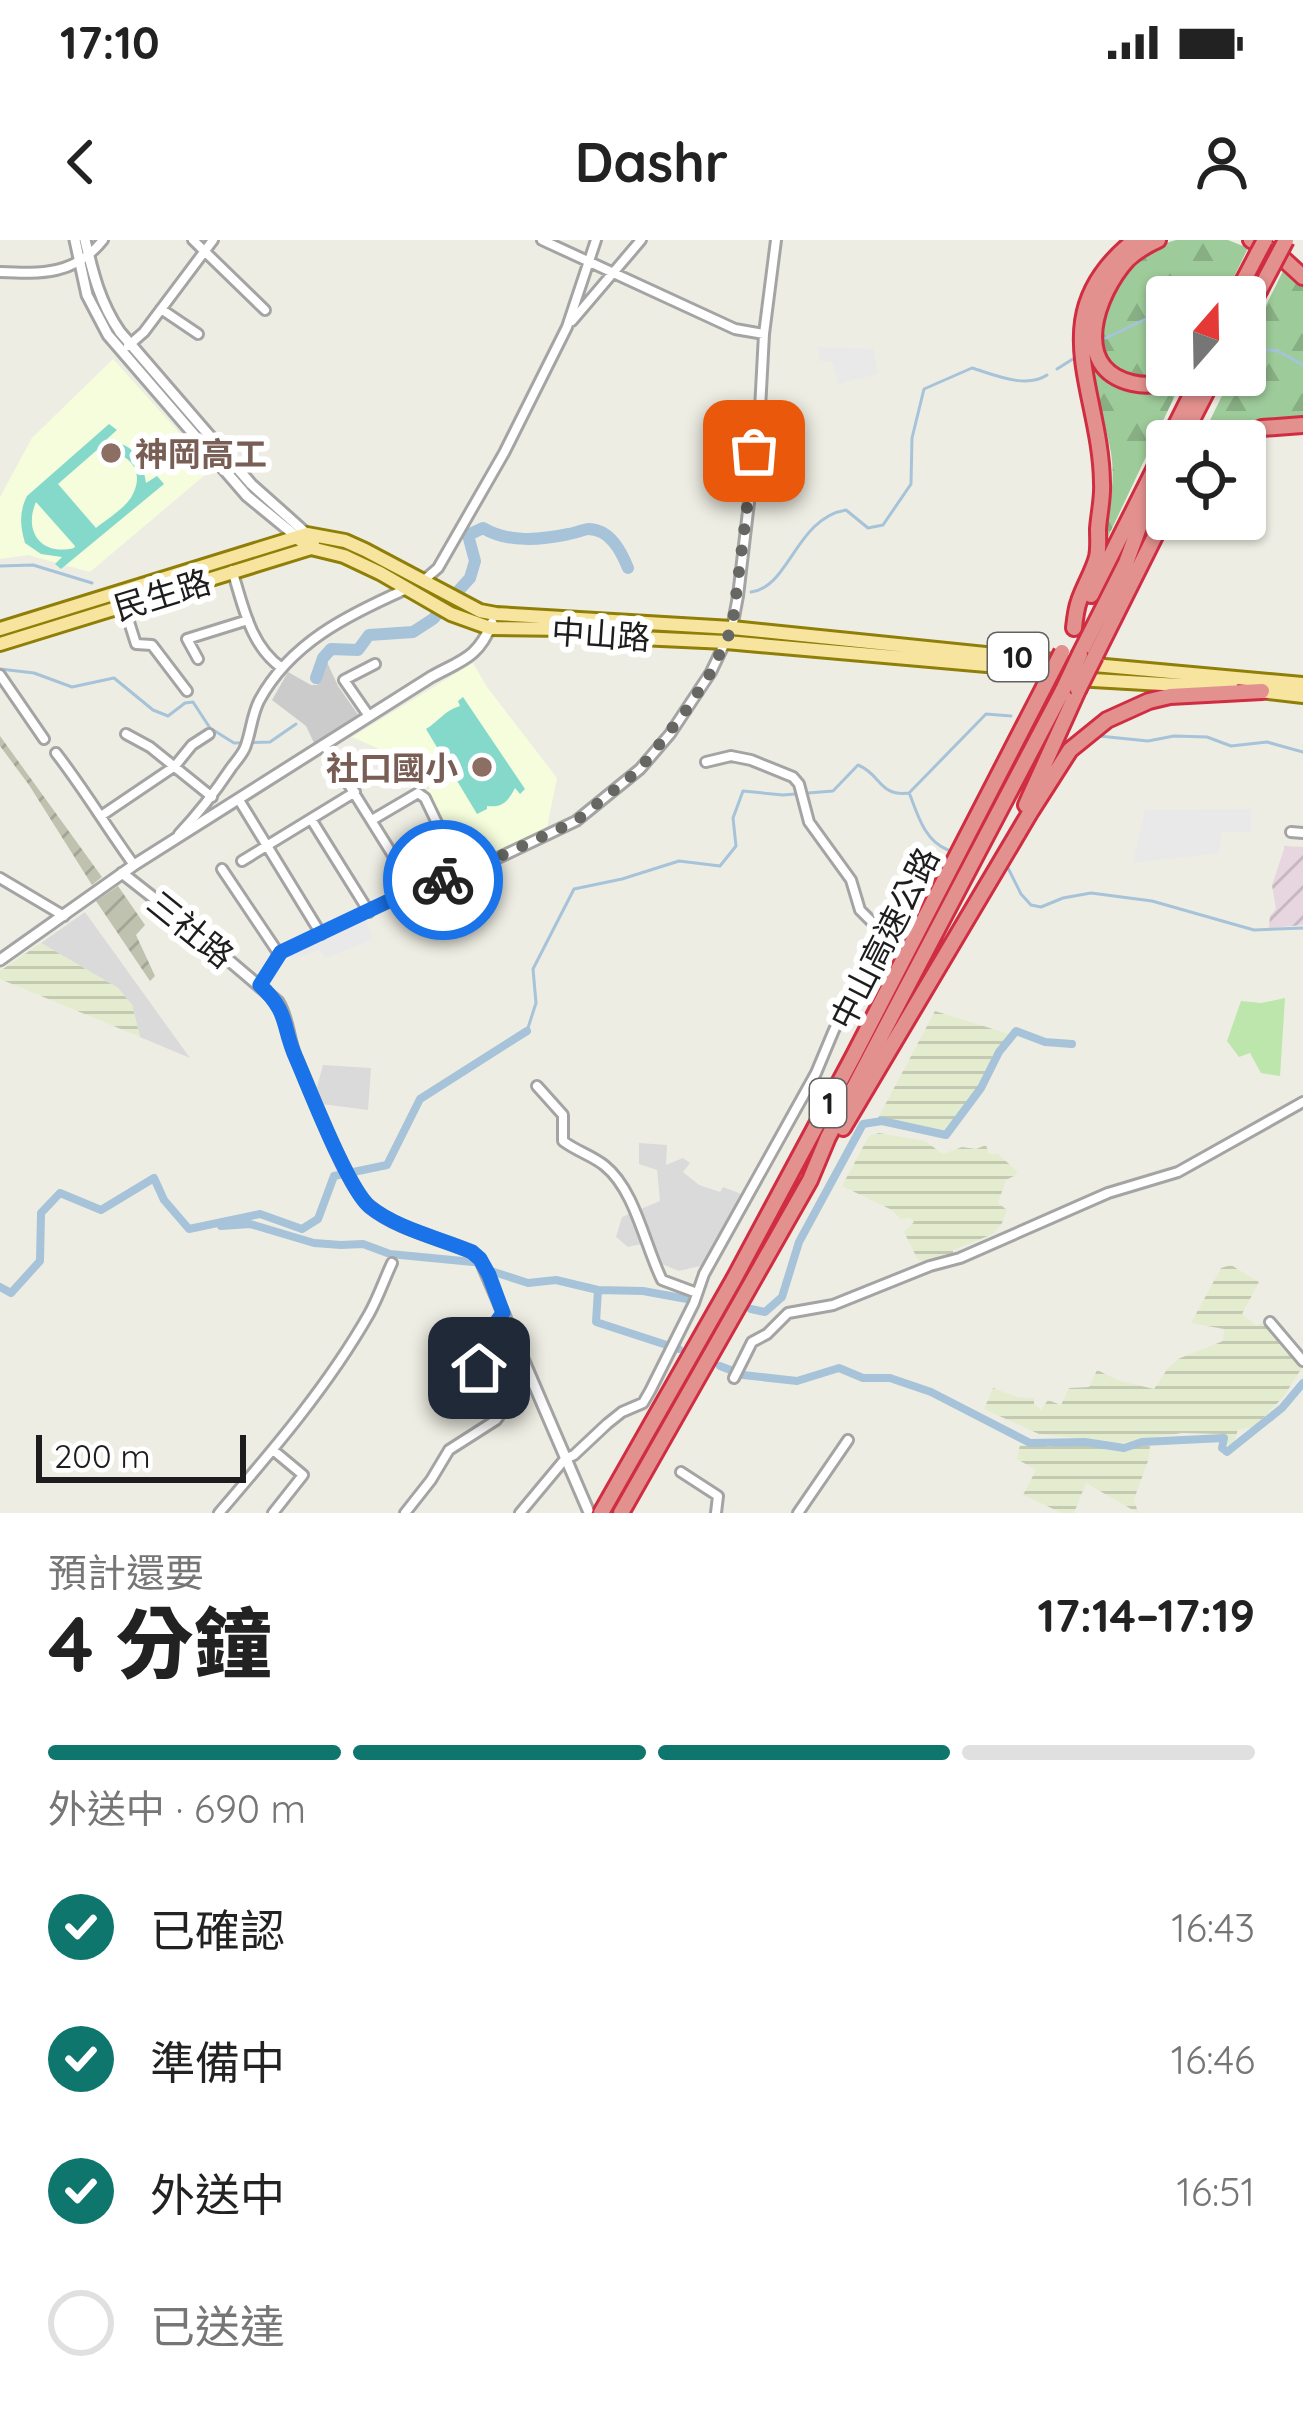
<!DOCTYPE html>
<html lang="zh-TW">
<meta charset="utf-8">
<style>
body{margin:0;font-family:Quicksand,"Noto Sans TC",sans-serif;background:#f6f6f6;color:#222;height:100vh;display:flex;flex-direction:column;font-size:45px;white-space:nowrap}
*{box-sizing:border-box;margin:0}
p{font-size:39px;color:#767676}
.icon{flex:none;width:66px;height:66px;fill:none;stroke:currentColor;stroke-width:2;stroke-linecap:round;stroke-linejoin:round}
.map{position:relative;height:1273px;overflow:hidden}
.panel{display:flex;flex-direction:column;background:#fff;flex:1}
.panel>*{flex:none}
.needle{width:78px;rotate:20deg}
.buttons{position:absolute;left:1146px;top:36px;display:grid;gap:24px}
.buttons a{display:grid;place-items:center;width:120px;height:120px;border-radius:12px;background:#fff;box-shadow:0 3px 9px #0004;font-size:60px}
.scale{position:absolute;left:36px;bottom:30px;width:210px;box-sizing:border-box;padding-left:12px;border:6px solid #1d1d1d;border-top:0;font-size:33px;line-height:42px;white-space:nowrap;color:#1d1d1d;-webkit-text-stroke:9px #fff;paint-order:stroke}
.pin{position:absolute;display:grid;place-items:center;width:102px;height:102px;color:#fff;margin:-51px;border-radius:24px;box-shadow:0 6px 18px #0006}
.courier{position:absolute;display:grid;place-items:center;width:120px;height:120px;margin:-60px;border:9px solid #1a73e8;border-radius:50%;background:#fff;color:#222;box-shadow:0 3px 15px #0007}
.summary em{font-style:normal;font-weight:800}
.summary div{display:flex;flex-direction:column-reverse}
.summary{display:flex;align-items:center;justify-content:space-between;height:204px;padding:0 48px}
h1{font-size:78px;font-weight:800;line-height:90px}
.bar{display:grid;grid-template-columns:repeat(4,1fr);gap:18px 12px;align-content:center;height:144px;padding:0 48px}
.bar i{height:15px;border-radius:9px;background:#e0e0e0}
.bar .on{background:#0f766e}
.bar p{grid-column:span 4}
ol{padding:0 48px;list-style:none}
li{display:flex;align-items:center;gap:36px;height:132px}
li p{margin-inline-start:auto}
li .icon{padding:12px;border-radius:50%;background:#0f766e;color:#fff;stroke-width:4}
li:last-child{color:#767676}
li i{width:66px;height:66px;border:6px solid #e0e0e0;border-radius:50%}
.status{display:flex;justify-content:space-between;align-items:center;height:84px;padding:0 60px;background:#fff;direction:ltr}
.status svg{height:33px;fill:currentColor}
header{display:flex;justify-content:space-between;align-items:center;height:156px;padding:0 48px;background:#fff;font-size:54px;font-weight:800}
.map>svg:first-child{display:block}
</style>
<div class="status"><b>17:10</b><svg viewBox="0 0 49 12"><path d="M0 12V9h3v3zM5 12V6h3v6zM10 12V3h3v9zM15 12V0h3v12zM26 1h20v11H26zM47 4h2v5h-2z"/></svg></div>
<header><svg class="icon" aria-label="back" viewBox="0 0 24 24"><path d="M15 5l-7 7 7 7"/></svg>Dashr<svg class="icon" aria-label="person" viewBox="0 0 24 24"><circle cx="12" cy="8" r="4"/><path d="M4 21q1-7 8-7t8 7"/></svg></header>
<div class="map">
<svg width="1303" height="1273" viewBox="0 0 1303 1273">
<defs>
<pattern id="industrial-furrows" width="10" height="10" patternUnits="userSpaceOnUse" patternTransform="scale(3)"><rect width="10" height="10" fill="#e7d6e0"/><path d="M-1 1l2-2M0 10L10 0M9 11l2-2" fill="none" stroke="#c6b7c0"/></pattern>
<pattern id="construction-furrows" width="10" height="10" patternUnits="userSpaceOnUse" patternTransform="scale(3)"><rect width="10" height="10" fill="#bec2af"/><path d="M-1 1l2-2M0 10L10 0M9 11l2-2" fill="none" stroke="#a3a696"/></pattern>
<pattern id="farmland-rules" width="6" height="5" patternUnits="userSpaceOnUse" patternTransform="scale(3)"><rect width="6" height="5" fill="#e4eccf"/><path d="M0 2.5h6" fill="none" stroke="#c3cab1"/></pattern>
<pattern id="forest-firs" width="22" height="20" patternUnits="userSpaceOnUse" patternTransform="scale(3)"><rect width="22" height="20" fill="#9ecb9a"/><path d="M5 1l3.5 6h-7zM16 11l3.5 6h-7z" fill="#88ae84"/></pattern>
</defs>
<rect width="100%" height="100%" fill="#eeede3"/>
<path fill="#dbdada" d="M85,672L190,818L140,797L132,765L118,748L41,703Z
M323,825L371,828L368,870L321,864L317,847Z
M639,903L667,905L666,925L683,918L690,923L683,932L699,945L720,952L723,947L749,957L718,1013L704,1025L679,1031L652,1020L646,1003L628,1007L616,997L622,977L660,961L657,930L639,924Z"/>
<path fill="url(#industrial-furrows)" d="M1285,606L1303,607V685L1269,688L1270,676L1276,669L1272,645Z"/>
<path fill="#f6fddd" d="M113,119L212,229L90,332L28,315L0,319V257L32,198Z
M473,423L487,447L557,538L547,587L464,629L425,552L430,548L418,530L400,518L352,497Z"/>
<path fill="#cbcbcb" d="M326,420L338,446L359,476L315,505L306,486L272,460L288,432L311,445H317Z"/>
<path fill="url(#construction-furrows)" d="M0,496L102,637L92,645L29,545L0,506Z
M118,646L145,685L136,695L155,736L150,741L96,661Z"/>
<path fill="url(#farmland-rules)" d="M41,703L118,748L132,765L140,797L0,739V731Z
M935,771L1009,794L1002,807L994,813L975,853L946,894L940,897L879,884L877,880Z
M879,893L925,901L943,914L962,907L976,909L986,905L989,914H998L1017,931L1016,935L1006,940L998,963L1007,970L1002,983L993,994L953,1010V1015L924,1022L918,1020L904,992L914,982L910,978L900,979L892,970L842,946L869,896Z
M1231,1025L1259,1042L1242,1074L1257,1086L1261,1083L1272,1090L1283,1110L1303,1126L1284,1156L1255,1187L1238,1189L1233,1206L1224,1203L1222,1194L1182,1193L1119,1203L1039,1194L984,1169L993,1148L1017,1157L1034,1158V1164L1041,1170L1048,1160L1061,1165L1069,1148L1089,1147L1097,1130L1120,1141L1154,1149L1168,1128L1178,1119L1223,1101L1224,1089L1191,1083L1221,1028Z
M1046,1203L1047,1207L1070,1204L1122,1210L1136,1204H1148L1150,1207L1148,1221L1134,1259L1138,1273L1086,1243L1074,1273H1062L1023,1255L1036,1230L1017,1219L1020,1205Z"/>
<path fill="#bce6ab" d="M1285,758L1280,836L1261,833L1250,813L1239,817L1227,801L1241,761L1261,763Z"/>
<path fill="url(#forest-firs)" d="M1176,0H1228L1248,8L1224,57H1167V135C1083,157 1088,61 1133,20C1145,9 1161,5 1176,0Z
M1284,29L1303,45V180L1229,197L1223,201H1200L1232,135H1245V108Z
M1084,101C1088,110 1090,122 1096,130C1116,158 1153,156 1180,145L1107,299C1108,270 1116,243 1111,213C1105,175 1088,140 1084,101Z"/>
<path fill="#85d9cb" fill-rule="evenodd" d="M109,184L117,190L107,199C135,207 142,215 146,243L157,236L164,244L61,329L55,324L62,317L41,314L25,303C20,286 19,272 27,256ZM97,210C122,210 147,225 133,254C127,267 107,279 96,288L58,244ZM36,262L75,306L74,308C42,316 23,292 36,262Z
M463,457L525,549L520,554L515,548C508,561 503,568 487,566V569L477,574L426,489C439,481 444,471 460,466L458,461Z"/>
<path fill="#e9e9e9" d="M818,107L873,109L878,134L839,144L832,122L820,121Z
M1251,569V592H1222L1219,613L1133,623L1145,570Z
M365,677L373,699L326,718L319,710L293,720L288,715L319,697Z"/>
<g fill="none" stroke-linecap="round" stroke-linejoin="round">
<path stroke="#a6c3d9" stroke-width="3" d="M1106,98L1167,69
M1247,107L1278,111L1303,125
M1057,129L1076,117
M0,326L33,325L92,343
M751,352C789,348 796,278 846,270L868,288L883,285L911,244L912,198L924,149L972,128C995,135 1026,149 1047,135
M0,429L34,433L72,447L114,438L153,470L168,476L185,463L193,462L210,488L234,503L270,502L296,484
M1099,496L1148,501L1174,496L1207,497L1231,506L1267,502L1303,512
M910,555C918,576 925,601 948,610
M1007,626L1021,654L1031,665L1041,667L1063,658L1091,653L1152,661L1254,690L1303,688
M527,791L536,763L533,729L574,649L622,639L679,621L720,626L736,606L733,578L743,551L783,555L833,551L858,525C881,534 879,557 909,553L986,474L1011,476"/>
<path stroke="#a6c3d9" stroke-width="8" d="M221,986L250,984L314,1003L341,1005L363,1004L390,1014L473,1022
M491,1031L528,1043L556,1040L598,1050L643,1051L687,1059
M0,1047L11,1053L40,1021L41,973L60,953L101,970L154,938L164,960L189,989L260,974L302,989L318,979L334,936L387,925L420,859L527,791
M598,1050L596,1082L679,1109
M751,1069L765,1072L782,1057L799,1002L863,884L882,881L946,895L981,848L999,812L1016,791L1045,802L1072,804
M720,1126L733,1131
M743,1135L797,1141L839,1128L863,1138H890L931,1152L1030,1203L1085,1202L1124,1208L1142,1202L1224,1198L1222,1208L1227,1212L1282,1168L1303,1143"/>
<path stroke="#a6c3d9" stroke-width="12" d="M316,438L323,418L331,409L358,410L369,395L413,392L433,379L470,338L475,321L468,295L483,288C508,303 540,300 569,294C571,294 586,289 588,289C610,289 621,311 628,328"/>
<g stroke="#a4a4a4" stroke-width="14">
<path id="minor" d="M193,0L265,70
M542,0L735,89L764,94
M0,32C42,34 75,35 103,0
M161,69L198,94
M572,81L641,0
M128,106L144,92L213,0
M232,330C243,365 250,406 282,428
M423,341L438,328L504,213L567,87L596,0
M124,366L136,404L152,405L187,451
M198,419L187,399L248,380
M0,435L44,499
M369,476L344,440L375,424
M126,494L150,507L212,557
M324,505L414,649L462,635L576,581L640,529L670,494L711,432L732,388L738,356L760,169L764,94L776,0
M56,513C84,549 107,588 134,625
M239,560L321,694
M101,576L175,526L192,505L209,494
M311,579L369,672
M372,580L418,553L425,558L462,635
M1291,592L1303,593
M179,594C199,573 215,552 231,528C236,521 244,513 246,505C251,491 252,475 259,461C290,403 348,375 404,350
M242,621L355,552
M222,629L279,714
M0,638L64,676
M260,745L281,712L414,649
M537,846L563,875V901C576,911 593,916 605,926C635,950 645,1006 662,1040L697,1053
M1270,1082L1303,1121
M449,1124L479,1128
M465,1126L503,1073
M734,1138L752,1102L767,1094L788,1073L833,1065L930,1026L960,1018L1108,953L1178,932L1303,862
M273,1210L303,1235L273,1273
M681,1232L718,1256L716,1273
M219,1273C273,1210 328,1146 369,1074C378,1058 384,1040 392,1023
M405,1273L431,1240L449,1210L496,1180L529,1136
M520,1273L565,1219L574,1215L607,1184L622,1172L643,1163L650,1151L694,1063L704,1034L816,833L834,790L880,701L882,692L860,670L851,640L809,582L799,544L793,537L751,520L731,516L706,522
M798,1273L848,1200"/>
</g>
<g stroke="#a4a4a4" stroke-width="15">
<path id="tertiary" d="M75,0L87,55L108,95L247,256L297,297
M85,0C93,34 100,63 120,92L251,244L307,294
M122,633L178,677L278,762C288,778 288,798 295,815C309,847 347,947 369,966C396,989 439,998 472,1012L480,1019L588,1270
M0,720L134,625L431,437C462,420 478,418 492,383"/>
</g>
<g stroke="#8f7f07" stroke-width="18">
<path id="primary" d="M298,298L311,308L344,316L380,333L451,374L490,388L568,389L618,397L726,402L998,426L1093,440L1232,448
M0,389L307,294L345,301L365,310L480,371L496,374L732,388L1063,422
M0,404L311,308L313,302
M1083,424L1303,444
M1252,450L1303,456"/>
</g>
<g stroke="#d02d42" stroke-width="20">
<path id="motorway" d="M1158,0C1147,5 1136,11 1127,20C1097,53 1069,128 1132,143C1150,147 1161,144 1176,135
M1251,0L1279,15L1303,37
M1235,57L1258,13
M1245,78L1259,51
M1168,201L1201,135
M1181,201L1215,135
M1232,201L1262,188L1303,185
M1091,355L1167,204
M1074,388C1075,379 1076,369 1079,361C1084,346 1093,332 1097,317C1099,308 1098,299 1098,289C1099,274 1103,258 1102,243C1101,149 1040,75 1135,0
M1080,414L1126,323L1146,268L1167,227
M1095,416L1167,272
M1026,565L1078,450
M843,888L1031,571L1070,510L1107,480L1149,461L1170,456L1262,451
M601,1273L734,1039L853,817L1044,447
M621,1273L810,940L828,897L1063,450"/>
</g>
<use href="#minor" stroke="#fff" stroke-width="8"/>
<use href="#tertiary" stroke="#fff" stroke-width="9"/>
<use href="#primary" stroke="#f7e49f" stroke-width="12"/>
<use href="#motorway" stroke="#e2918e" stroke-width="14"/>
<g stroke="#d02d42" stroke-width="20" stroke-linecap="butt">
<path id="motorway-bridge" d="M1258,13L1265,0
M1259,51L1286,0
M1044,447L1062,412
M1063,450L1080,414
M1078,450L1095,416"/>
</g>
<use href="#motorway-bridge" stroke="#e2918e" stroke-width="14"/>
</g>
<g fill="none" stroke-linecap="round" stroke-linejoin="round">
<path stroke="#666662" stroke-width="12" stroke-dasharray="0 21.6" d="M443,640L462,634L576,581L640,529L688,468L711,432L732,388L754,211"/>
<path stroke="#1a73e8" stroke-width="15" d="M443,640L414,649L281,712L260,745C290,774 281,784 296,818C310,850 348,949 370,967C398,989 439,998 472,1012L480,1019L489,1035L503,1073L465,1126L479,1128"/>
</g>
<g fill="#8d6e63" stroke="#fff" stroke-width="4.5">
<circle cx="111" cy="213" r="12"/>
<circle cx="482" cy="527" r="12"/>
</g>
<g text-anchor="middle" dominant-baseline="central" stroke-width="12" stroke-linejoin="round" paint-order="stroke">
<g fill="#fff" stroke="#616161" stroke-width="3">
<rect x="988" y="393" width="60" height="48" rx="9"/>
<rect x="810" y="839" width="36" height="48" rx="9"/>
</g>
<g font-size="30" font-weight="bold" fill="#1d1d1d">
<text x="1018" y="417">10</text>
<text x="828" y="863">1</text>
</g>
<g font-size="33" font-weight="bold" fill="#785e54" stroke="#fff" text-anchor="start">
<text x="135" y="213">神岡高工</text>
<text x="458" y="527" text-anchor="end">社口國小</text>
</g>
<g font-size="33" fill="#1d1d1d" stroke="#fff">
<text transform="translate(162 354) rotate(-17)">民生路</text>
<text transform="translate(601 394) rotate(4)">中山路</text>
<text transform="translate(191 689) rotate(39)">三社路</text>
<text transform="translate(884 698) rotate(-63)">中山高速公路</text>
</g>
</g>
</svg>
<div class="buttons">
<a><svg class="needle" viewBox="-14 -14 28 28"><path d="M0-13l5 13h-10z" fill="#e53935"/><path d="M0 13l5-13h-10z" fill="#767676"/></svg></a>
<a><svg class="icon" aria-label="locate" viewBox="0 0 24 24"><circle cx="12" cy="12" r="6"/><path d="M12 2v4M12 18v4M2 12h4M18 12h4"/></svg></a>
</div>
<div class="scale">200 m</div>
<div class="pin" style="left:754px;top:211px;background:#ea580c"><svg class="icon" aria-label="bag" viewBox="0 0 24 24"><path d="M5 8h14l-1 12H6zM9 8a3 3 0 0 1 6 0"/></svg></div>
<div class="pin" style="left:479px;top:1128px;background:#1f2937"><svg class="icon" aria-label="home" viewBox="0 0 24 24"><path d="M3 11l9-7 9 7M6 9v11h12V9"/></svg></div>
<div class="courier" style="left:443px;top:640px"><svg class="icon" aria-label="bike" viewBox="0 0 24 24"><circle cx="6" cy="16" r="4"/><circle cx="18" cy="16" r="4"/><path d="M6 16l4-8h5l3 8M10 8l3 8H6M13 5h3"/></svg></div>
</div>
<section class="panel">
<div class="summary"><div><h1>4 分鐘</h1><p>預計還要</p></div><em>17:14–17:19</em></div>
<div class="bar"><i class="on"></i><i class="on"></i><i class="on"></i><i></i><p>外送中 · 690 m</p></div>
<ol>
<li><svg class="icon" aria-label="check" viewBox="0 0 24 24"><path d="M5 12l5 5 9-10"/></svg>已確認<p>16:43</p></li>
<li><svg class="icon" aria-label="check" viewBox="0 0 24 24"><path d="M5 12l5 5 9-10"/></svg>準備中<p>16:46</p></li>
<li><svg class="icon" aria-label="check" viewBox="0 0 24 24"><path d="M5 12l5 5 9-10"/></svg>外送中<p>16:51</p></li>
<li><i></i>已送達</li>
</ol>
</section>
